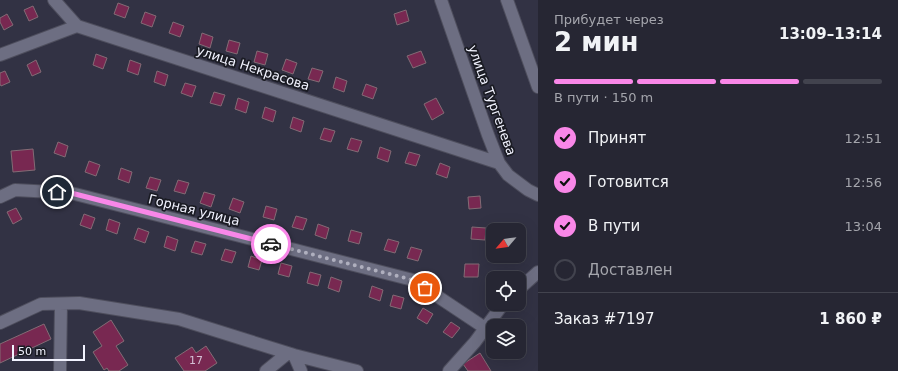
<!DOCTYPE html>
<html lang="ru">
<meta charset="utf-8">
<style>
body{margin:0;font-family:"DejaVu Sans",sans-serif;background:#2e2e3b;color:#f1f3f6;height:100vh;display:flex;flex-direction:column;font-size:15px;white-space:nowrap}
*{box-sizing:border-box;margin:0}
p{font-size:13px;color:#a4a5ac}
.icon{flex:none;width:22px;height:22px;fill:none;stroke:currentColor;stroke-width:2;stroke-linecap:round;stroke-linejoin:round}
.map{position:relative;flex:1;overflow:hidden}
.side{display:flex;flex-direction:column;background:#262633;width:360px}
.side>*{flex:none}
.needle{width:26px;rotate:241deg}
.fabs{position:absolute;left:486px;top:223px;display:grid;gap:8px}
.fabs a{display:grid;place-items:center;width:40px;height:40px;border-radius:8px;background:#262633;box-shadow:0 4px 16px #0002,0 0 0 1px #42434e;font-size:20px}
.scale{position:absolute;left:12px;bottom:10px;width:73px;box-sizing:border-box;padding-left:4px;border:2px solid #f2f3ff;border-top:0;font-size:11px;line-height:14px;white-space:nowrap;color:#f2f3ff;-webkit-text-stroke:3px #1a1b23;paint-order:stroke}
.pin{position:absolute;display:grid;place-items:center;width:34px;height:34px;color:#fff;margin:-17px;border:2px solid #fff;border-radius:50%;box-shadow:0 1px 4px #0007}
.courier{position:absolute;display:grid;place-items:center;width:40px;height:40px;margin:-20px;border:3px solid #f987e8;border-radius:50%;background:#fff;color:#222;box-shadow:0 1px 5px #0007}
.head em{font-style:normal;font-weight:700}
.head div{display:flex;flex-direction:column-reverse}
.head{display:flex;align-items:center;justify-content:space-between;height:68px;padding:0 16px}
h1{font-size:26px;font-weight:700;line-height:30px}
.bar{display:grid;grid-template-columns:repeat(4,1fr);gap:6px 4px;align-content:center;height:48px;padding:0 16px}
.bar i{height:5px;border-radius:3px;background:#42434e}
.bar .selected{background:#f987e8}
.bar p{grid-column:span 4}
.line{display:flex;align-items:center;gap:10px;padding:0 16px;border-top:1px solid #42434e}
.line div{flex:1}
ol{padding:0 16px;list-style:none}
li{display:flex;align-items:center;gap:12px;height:44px}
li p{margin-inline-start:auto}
li .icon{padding:4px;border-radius:50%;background:#f987e8;color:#111;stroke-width:4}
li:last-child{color:#a4a5ac}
li i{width:22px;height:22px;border:2px solid #42434e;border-radius:50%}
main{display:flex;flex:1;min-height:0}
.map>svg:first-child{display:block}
</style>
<main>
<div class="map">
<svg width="538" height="371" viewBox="0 0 538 371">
<rect width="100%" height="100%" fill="#323244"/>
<path fill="#782851" stroke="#836b75" d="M118,3L129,7L125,18L114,14Z
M33,6L38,17L29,21L24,10Z
M406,10L409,21L397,25L394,14Z
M145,12L156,16L152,27L141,23Z
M7,14L13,25L4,30L0,22V18Z
M173,22L184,26L180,37L169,33Z
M202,33L213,37L210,48L199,44Z
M229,40L240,43L237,54L226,51Z
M257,51L268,54L265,65L254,62Z
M421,51L426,63L413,68L407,56Z
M96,54L107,58L103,69L93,65Z
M286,59L297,63L293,74L282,70Z
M36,60L41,72L32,76L27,65Z
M130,60L141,64L138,75L127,71Z
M312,68L323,71L319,82L308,79Z
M5,71L10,82L1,86L0,84V73Z
M157,71L168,75L165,86L154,82Z
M336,77L347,81L344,92L333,88Z
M185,83L196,86L192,97L181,93Z
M366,84L377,88L373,99L362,95Z
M214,92L225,95L221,106L210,103Z
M238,98L249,102L246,113L235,109Z
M436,98L444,113L432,120L424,104Z
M265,107L276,111L273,122L262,118Z
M293,117L304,121L301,132L290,128Z
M324,128L335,131L331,142L320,139Z
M351,138L362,141L358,152L347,149Z
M58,142L68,146L65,157L54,153Z
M380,147L391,151L388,162L377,158Z
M33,149L35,170L13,172L11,151Z
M409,152L420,155L416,166L405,163Z
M89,161L100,165L96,176L85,172Z
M440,163L450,167L447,178L436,174Z
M121,168L132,172L129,183L118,179Z
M150,177L161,180L157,191L146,188Z
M178,180L189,183L185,194L174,191Z
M204,192L215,195L211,207L200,203Z
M480,196L481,208L469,209L468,197Z
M233,198L244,202L240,213L229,209Z
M266,206L277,209L274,220L263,217Z
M16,208L22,219L13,224L7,212Z
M84,214L95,218L91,229L80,225Z
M296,216L307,219L303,230L292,227Z
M109,219L120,223L117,234L106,230Z
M318,224L329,228L326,239L315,235Z
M472,227L486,228L485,240L471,239Z
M138,228L149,232L145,243L134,239Z
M351,230L362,233L359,244L348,241Z
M167,236L178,240L175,251L164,247Z
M388,239L399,242L395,253L384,250Z
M195,241L206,244L202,255L191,252Z
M411,247L422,250L418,261L407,258Z
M225,249L236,252L232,263L221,260Z
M251,256L262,260L259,270L248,267Z
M281,263L292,266L289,277L278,274Z
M465,264H479L478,277H464Z
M310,272L321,275L318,286L307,283Z
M331,277L342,281L339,292L328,288Z
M372,286L383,290L380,301L369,297Z
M393,295L404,298L401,309L390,306Z
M423,308L433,314L427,324L417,318Z
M111,320L124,341L116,346L128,365L119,371H109L107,368L104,370L93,352L102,346L93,332Z
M451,322L460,328L452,338L443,332Z
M44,324L51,339L0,363V344Z
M206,346L217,363L205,371H184L175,358L192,347L196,353Z
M480,353L491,371H468L463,364Z"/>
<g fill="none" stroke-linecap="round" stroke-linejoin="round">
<g stroke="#4e4e5d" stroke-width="14">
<path id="minor" d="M54,0L77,26
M441,0L488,135L499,163L508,175L528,190L538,195
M507,0L538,87
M0,55L77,26L499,163
M0,197L15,190L71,193L413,280L485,328
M519,289L538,272
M0,323L41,304L79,303L179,319L294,355L357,371
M294,355L301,371
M60,371L61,304
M266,371L288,353
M449,371L475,342L503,304"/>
</g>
<use href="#minor" stroke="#6d6e82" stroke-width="12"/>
</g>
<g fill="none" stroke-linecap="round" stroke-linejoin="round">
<path stroke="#afafbe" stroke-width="4" stroke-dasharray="0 7.2" d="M271,244L413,280L425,288"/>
<path stroke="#f987e8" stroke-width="5" d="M57,192L71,193L271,244"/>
</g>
<g text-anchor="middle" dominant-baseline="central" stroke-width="3.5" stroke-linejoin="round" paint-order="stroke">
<g font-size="11" fill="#d4c0d4">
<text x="196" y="360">17</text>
</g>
<g font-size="13" fill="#f2f3ff" stroke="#1a1b23">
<text transform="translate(253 68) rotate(18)">улица Некрасова</text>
<text transform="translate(492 100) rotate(70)">улица Тургенева</text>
<text transform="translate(194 210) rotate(14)">Горная улица</text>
</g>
</g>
</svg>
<div class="fabs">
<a><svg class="needle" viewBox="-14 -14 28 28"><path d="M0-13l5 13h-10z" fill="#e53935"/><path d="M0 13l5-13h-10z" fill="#a4a5ac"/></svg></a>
<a><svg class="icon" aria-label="locate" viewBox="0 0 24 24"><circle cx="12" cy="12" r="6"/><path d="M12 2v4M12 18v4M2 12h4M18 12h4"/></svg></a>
<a><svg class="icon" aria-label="layers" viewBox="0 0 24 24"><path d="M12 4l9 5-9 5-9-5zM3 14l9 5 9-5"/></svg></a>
</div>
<div class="scale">50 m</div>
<div class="pin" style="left:425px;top:288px;background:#ea580c"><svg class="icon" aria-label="bag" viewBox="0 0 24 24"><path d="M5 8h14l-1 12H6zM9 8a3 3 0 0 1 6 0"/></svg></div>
<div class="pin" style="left:57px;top:192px;background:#1f2937"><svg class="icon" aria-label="home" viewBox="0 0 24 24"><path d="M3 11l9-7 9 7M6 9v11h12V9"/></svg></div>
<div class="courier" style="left:271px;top:244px"><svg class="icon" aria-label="car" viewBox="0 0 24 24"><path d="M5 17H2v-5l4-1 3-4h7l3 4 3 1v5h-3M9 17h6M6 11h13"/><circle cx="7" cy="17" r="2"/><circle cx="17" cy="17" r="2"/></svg></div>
</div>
<section class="side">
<div class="head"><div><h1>2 мин</h1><p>Прибудет через</p></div><em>13:09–13:14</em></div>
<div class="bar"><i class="selected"></i><i class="selected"></i><i class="selected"></i><i></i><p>В пути · 150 m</p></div>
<ol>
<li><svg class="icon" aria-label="check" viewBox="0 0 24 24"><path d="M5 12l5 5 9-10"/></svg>Принят<p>12:51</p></li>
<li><svg class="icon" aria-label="check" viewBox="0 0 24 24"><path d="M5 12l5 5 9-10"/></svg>Готовится<p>12:56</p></li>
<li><svg class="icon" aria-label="check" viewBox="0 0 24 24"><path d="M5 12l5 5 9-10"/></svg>В пути<p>13:04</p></li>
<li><i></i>Доставлен</li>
</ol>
<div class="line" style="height:52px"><div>Заказ #7197</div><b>1 860 ₽</b></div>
</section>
</main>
